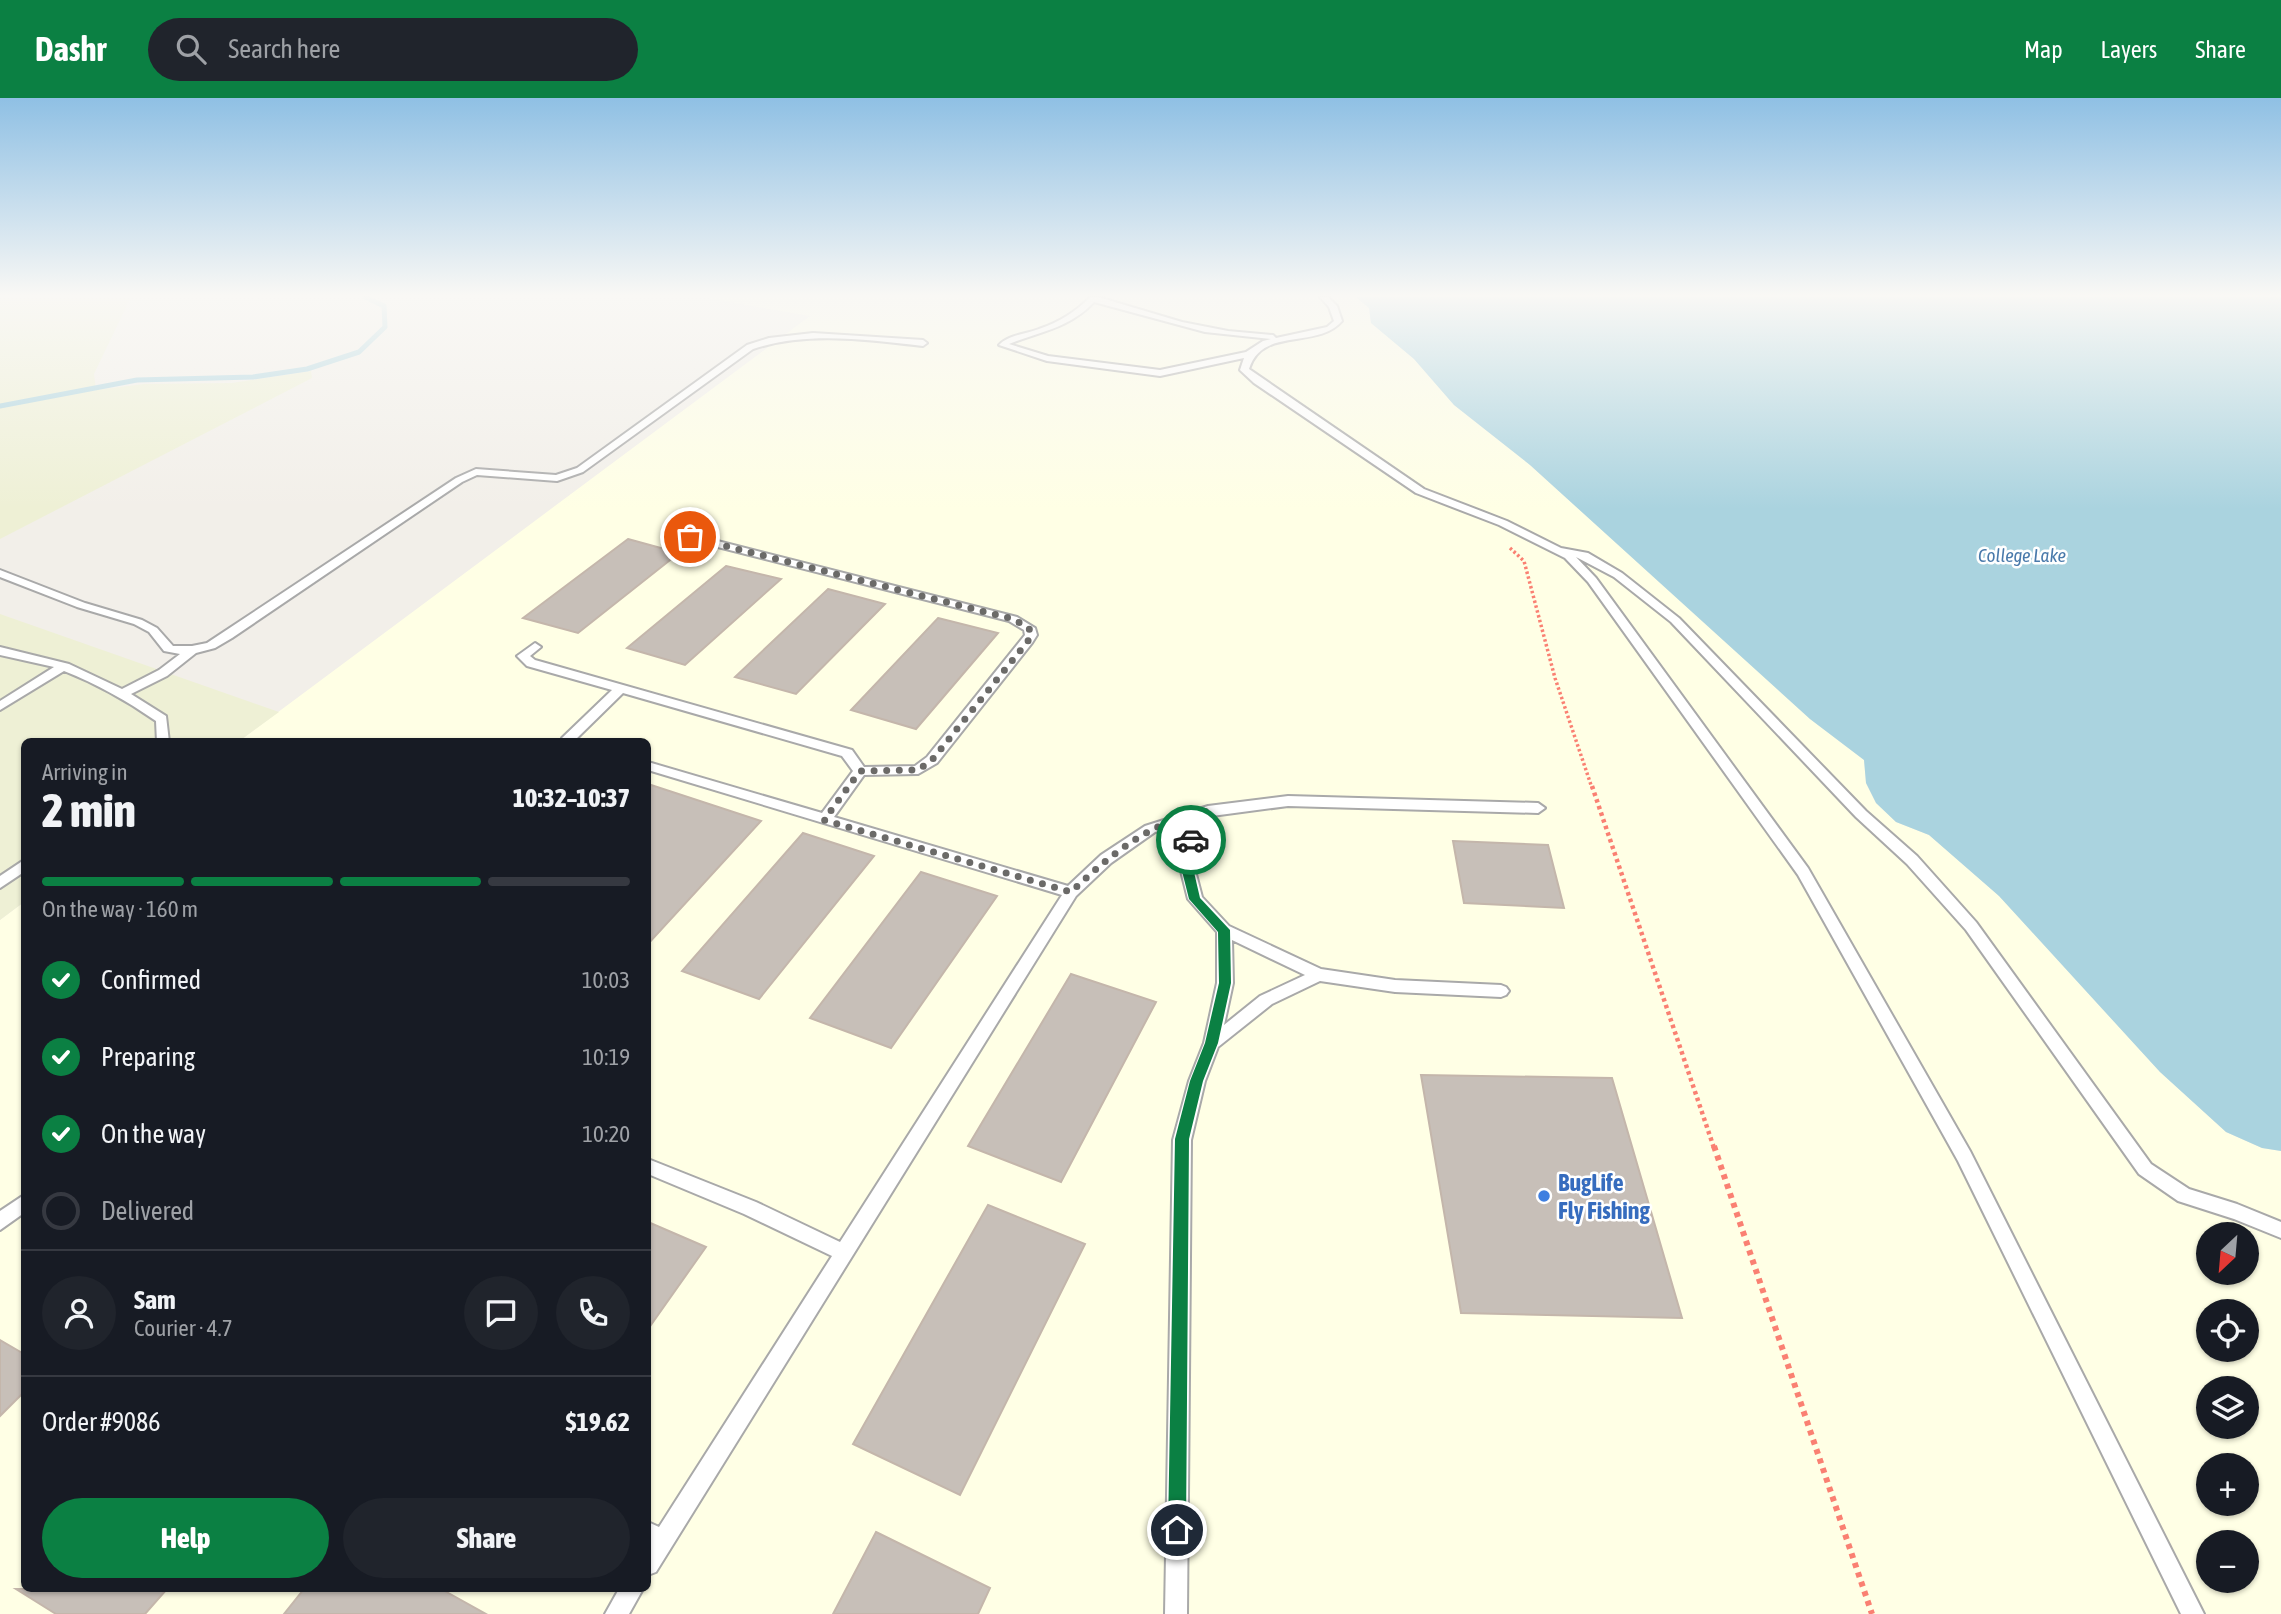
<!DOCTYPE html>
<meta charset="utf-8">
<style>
body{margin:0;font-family:"Asap Condensed",sans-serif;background:#20242c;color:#f1f3f6;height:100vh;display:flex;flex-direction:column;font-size:26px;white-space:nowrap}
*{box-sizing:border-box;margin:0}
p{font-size:23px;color:#9ea1a6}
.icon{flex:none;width:38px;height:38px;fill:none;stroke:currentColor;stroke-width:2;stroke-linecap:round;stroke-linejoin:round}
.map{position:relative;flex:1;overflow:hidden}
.panel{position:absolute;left:21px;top:640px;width:630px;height:854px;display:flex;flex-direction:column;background:#171b24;border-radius:10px;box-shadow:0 2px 5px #0004}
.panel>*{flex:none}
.needle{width:46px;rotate:206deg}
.tools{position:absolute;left:2196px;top:1124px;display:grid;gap:14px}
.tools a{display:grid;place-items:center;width:63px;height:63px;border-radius:50%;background:#171b24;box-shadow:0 2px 5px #0004;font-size:35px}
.pin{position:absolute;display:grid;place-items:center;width:60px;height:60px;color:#fff;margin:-30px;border:4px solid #fff;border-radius:50%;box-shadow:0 2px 7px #0007}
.courier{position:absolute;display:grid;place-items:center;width:70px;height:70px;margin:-35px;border:5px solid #0b8043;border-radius:50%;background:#fff;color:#222;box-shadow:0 2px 9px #0007}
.summary em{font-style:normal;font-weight:800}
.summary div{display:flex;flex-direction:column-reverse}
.summary{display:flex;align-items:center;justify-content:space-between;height:119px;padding:0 21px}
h1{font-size:46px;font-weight:800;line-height:52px}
.bar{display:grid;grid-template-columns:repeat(4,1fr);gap:10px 7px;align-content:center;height:84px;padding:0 21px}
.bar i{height:9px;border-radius:5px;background:#363941}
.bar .selected{background:#0b8043}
.bar p{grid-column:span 4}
.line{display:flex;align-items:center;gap:18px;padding:0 21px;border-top:2px solid #363941}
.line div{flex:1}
.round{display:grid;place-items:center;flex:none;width:74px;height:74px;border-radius:37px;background:#20242c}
ol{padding:0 21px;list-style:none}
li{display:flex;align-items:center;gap:21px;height:77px}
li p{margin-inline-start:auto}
li .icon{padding:7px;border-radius:50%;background:#0b8043;color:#fff;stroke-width:4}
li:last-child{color:#9ea1a6}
li i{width:38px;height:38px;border:4px solid #363941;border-radius:50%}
.primary-button{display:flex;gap:14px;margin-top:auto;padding:14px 21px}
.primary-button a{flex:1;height:80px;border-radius:42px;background:#0b8043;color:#fff;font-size:28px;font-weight:800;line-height:80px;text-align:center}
.primary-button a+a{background:#20242c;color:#f1f3f6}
header{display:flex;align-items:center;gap:42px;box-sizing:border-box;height:98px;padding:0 35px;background:#0b8043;color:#fff}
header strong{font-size:33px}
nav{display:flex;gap:38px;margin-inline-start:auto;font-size:24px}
.search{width:490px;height:63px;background:#20242c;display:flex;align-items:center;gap:18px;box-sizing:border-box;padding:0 24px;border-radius:38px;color:#9ea1a6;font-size:26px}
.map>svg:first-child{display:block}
</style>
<header>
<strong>Dashr</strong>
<div class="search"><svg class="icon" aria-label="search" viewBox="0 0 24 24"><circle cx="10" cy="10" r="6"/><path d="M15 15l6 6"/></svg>Search here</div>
<nav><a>Map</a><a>Layers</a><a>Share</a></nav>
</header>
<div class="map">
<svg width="2281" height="1516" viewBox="0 0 2281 1516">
<rect width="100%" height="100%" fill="#f2efe9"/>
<path fill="#ffffe5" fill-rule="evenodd" d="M701,199H1356L1369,210L1371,225L1414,261L1454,307L1530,367L1810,621L1864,662L1866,685L1876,705L1896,724L1929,737L1999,798L2160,974L2226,1034L2262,1050L2281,1053V1516H0V822L24,804V1491H648V644H238L810,218ZM2208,1136H2247V1174H2208ZM2208,1213H2247V1251H2208ZM2208,1290H2247V1328H2208ZM2208,1367H2247V1405H2208ZM2208,1444H2247V1482H2208Z"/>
<path fill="#eef0d5" d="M0,199H131L94,276L96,292L144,286L232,285L311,273L312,280L0,441Z
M0,516L279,614L238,644H24V804L0,822Z"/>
<path fill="#aad3df" d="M1356,199H2281V1053L2262,1050L2226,1034L2160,974L1999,798L1929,737L1896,724L1876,705L1866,685L1864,662L1810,621L1530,367L1454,307L1414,261L1371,225L1369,210Z"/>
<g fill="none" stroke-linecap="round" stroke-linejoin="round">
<path stroke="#aad3df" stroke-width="5" d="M0,308L137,282L253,279L307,271L359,254L385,229L384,208L365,199"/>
</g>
<path fill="#c7bfb8" stroke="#c4b6ab" stroke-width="2" d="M628,441L679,455L578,535L523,520Z
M726,468L781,481L685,567L627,550Z
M828,491L885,506L796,596L735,579Z
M938,520L998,535L916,631L851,612Z
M648,686L761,723L648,846Z
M803,735L874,758L759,901L682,873Z
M1453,743L1548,747L1564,810L1464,805Z
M921,774L997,798L891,950L810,920Z
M1071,876L1156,904L1061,1084L968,1048Z
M1421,977L1612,980L1682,1220L1461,1215Z
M988,1107L1085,1146L960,1397L853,1346Z
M648,1124L706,1149L648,1231Z
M0,1242L24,1256V1294L0,1318Z
M876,1434L990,1490L978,1516H833Z
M16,1491H167L145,1516H56Z
M304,1491H441L486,1516H284Z"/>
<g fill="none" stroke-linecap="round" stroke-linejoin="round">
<g stroke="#a9a9a9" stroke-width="4">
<path id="lane" d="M1090,199H1098L1182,224L1228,233L1273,237L1276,240L1327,229L1334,223L1329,209L1320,199H1328L1337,208L1342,223C1317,252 1262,228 1249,271L1424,391L1507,423L1561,450L1588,455L1622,475L1679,520L1866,713L1917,758L1976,824L2151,1066L2189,1091L2237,1106L2281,1124V1140L2234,1121L2178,1103L2139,1076L1966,832L1907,766L1856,719L1671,524L1614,479L1576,459L1596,480L1808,770L1970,1053L2204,1516H2181L1958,1063L1798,777L1588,484L1565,460L1499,427L1416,395L1254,285L1240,272L1244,260L1160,278L1047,263L999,247C1008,237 1026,236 1039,231C1059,224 1076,214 1090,199ZM1094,204L1205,234L1271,241L1263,243L1246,254L1160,272L1048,258L1009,246C1039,234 1070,230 1094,204Z
M813,235L923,242L927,245L923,248C866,242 808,233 753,251L583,374L557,383L477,377L462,384L232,540L215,550L196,555L167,578L131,596L166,618L169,644H157L156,623C127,603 97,586 64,573L0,612V603L54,569L0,557V549L69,566L122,591L159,572L180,556L164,553L149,534L134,526L77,509L0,479V472L85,505L142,522L157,530L173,548H192L207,545L456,380L476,371L556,377L577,370L747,247L769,240Z
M690,436L1017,519L1035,530L1037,537L1032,545L937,665L918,676L864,677L834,719L1068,788L1101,757L1145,728L1208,708L1288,698L1538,705L1545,710L1538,715L1288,708L1212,718L1191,757L1202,799L1229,828L1321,871L1395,882L1501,887L1506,889L1509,893L1506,897L1501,899L1395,894L1320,883L1272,906L1218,949L1205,983L1191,1042L1187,1516H1165L1173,1042L1189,983L1204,945L1217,885V834L1188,801L1177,757L1198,720L1155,734L1111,765L1076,798L656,1474L648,1477V1424L659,1429L832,1158L744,1116L648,1076V1061L756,1104L840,1144L1062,797L648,672V664L822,715L853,673L842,658L623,595L573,644H561L562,640L612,592L527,568L517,558L535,545L541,549L530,558L535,562L852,652L864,669L915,668L927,659L1025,537L1024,532L1009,523L686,441V437ZM1232,842L1305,877L1260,898L1224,927L1233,885Z
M24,762V774L0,790V778Z
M24,1097V1115L0,1132V1113Z
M619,1491H643L629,1516H605Z"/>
</g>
<path stroke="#fa8072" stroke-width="3.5" stroke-dasharray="2.5 2.5" stroke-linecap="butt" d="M1510,450L1524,463L1555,580L1592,690"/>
<path stroke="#fa8072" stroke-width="4.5" stroke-dasharray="3.5 3.5" stroke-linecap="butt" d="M1592,688L1714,1050"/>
<path stroke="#fa8072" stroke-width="6" stroke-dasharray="5 5" stroke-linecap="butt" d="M1714,1048L1872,1516"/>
<use href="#lane" fill="#fff" fill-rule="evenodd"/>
</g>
<linearGradient id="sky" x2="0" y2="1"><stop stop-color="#8fc0e4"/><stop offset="0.48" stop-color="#f9f8f5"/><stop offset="1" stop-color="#f9f8f5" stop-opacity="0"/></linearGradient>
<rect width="2281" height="411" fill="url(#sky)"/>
<path fill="#0b8043" d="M1191,738L1197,742L1190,757L1200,800L1230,832L1231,885L1218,945L1203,983L1189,1041L1186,1432L1183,1438L1177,1441L1171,1438L1168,1432L1175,1041L1190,983L1205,945L1219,885L1218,834L1189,801L1178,757L1187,739Z"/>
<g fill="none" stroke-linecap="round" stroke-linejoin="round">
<path stroke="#6b6a68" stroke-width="7" stroke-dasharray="0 12.6" d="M690,439L1013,521L1029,530L1031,537L1028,543L932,662L918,672L860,673L824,722L1071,794C1111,756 1152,722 1208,713L1191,742"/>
</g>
<circle fill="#3f7fe0" stroke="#fff" stroke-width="2.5" cx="1544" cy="1098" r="7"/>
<g text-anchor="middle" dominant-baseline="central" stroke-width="5" stroke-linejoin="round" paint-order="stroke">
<g font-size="19" font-style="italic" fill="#4a7aab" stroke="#fff">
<text x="2022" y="457">College Lake</text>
</g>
<g font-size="24" font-weight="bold" fill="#366cbe" stroke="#fff" text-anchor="start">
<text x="1558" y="1084">BugLife<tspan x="1558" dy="28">Fly Fishing</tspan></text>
</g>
</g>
</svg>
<div class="tools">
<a><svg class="needle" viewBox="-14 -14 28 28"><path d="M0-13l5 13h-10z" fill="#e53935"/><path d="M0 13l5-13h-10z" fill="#9ea1a6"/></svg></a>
<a><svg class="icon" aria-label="locate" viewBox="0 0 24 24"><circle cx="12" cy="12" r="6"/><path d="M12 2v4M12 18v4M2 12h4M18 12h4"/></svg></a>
<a><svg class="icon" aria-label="layers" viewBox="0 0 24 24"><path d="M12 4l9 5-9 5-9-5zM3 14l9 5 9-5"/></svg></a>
<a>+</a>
<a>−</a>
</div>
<div class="pin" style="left:690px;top:439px;background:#ea580c"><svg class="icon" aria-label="bag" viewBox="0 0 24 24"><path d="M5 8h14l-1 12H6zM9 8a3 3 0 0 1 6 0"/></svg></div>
<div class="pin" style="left:1177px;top:1432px;background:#1f2937"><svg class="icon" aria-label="home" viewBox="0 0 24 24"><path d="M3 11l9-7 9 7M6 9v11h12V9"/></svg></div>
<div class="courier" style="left:1191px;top:742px"><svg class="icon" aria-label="car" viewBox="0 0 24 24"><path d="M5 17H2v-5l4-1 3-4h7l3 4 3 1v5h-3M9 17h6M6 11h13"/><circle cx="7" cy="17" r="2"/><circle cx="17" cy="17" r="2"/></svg></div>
<section class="panel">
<div class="summary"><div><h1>2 min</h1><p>Arriving in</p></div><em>10:32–10:37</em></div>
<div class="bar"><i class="selected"></i><i class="selected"></i><i class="selected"></i><i></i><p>On the way · 160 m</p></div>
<ol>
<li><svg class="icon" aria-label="check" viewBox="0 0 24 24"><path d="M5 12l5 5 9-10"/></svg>Confirmed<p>10:03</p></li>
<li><svg class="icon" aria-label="check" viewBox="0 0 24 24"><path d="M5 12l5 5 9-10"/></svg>Preparing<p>10:19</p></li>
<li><svg class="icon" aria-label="check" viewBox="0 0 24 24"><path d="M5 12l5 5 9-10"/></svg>On the way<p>10:20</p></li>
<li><i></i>Delivered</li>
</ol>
<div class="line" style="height:126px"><a class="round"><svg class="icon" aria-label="person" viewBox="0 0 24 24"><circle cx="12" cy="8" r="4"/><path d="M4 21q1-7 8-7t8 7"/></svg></a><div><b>Sam</b><p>Courier · 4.7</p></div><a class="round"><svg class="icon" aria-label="chat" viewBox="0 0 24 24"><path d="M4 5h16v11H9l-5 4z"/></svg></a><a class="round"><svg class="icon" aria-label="phone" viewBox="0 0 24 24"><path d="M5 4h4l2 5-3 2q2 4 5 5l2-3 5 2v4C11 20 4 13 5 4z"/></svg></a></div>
<div class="line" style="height:91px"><div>Order #9086</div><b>$19.62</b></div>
<div class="primary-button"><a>Help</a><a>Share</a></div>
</section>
</div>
